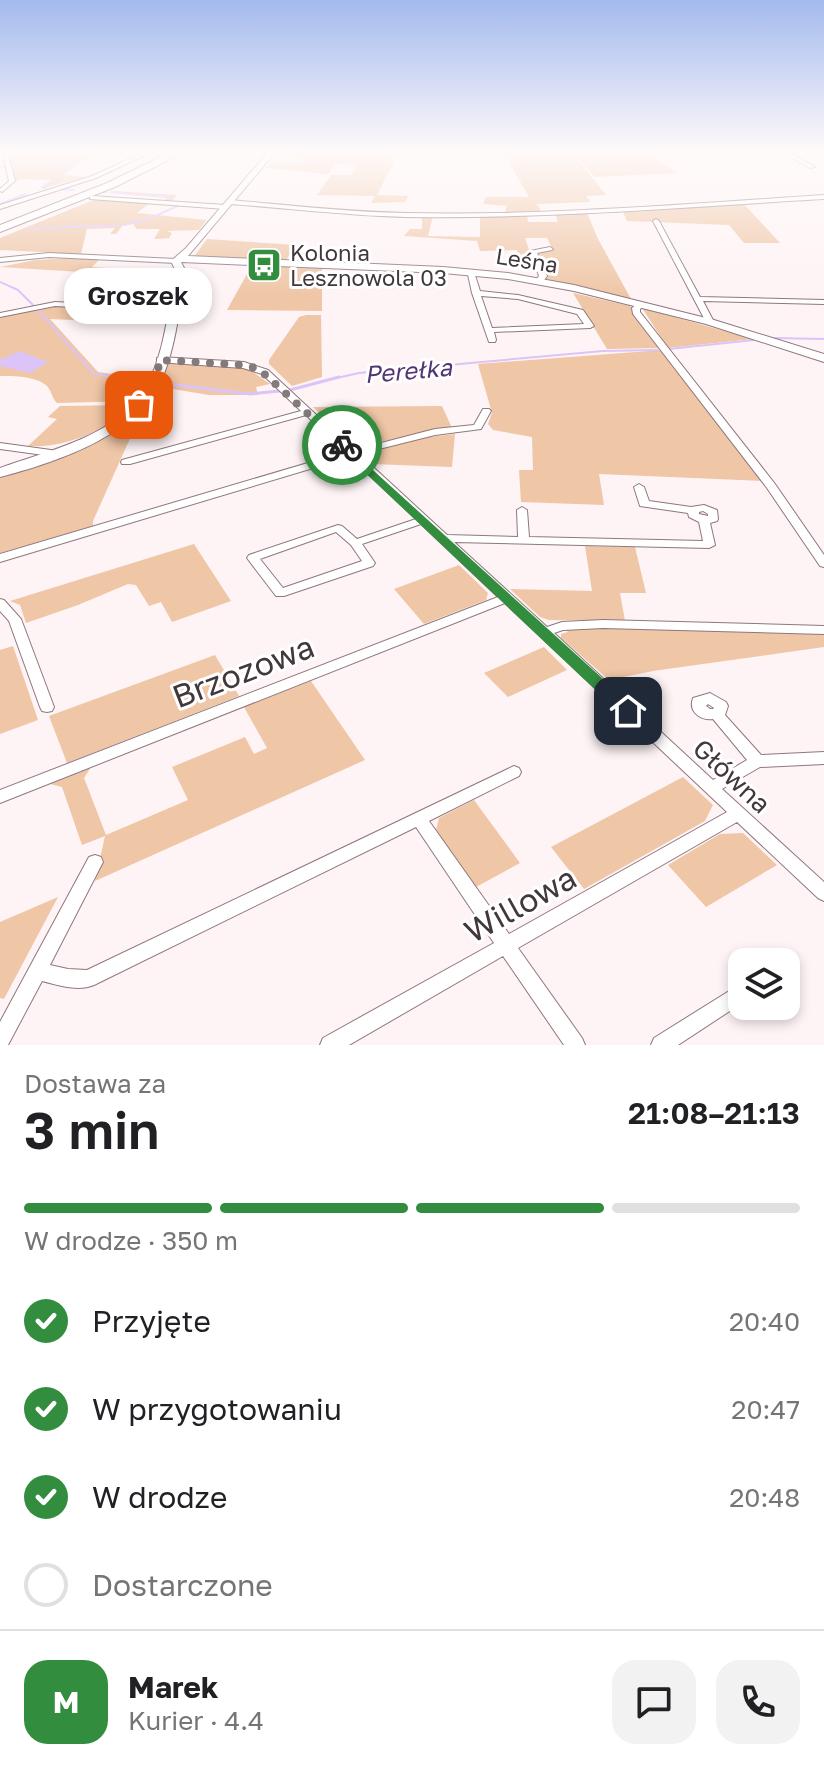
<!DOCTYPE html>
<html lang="pl">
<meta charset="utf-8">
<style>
body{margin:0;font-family:"Golos Text",sans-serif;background:#f2f2f2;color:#202124;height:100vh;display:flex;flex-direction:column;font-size:30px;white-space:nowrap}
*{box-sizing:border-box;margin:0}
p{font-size:26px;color:#757577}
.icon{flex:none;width:44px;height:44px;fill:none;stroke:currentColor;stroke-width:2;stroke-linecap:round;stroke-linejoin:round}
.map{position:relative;height:1045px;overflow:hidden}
.sheet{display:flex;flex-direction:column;background:#fff;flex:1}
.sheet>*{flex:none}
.fabs{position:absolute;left:728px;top:948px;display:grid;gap:16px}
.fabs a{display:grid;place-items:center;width:72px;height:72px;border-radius:16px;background:#fff;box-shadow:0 4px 12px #0003;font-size:40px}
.pin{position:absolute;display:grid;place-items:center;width:68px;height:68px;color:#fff;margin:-34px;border-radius:16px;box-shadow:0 4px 12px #0006}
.courier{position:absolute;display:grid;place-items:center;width:80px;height:80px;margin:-40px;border:6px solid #328d3e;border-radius:50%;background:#fff;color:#222;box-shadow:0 2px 10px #0007}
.bubble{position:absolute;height:56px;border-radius:24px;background:#fff;box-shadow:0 4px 12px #0003;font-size:26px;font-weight:600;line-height:56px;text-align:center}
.summary em{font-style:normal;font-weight:600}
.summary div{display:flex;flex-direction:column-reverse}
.summary{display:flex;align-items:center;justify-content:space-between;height:136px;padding:0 24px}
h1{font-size:52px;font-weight:600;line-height:60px}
.bar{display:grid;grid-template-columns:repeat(4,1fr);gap:12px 8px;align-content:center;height:96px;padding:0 24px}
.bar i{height:10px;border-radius:6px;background:#e0e0e0}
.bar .on{background:#328d3e}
.bar p{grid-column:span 4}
.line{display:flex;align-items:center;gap:20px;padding:0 24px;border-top:2px solid #e0e0e0}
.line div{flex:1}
.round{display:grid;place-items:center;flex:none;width:84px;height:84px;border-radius:24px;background:#f2f2f2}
ol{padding:0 24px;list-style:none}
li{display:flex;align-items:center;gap:24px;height:88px}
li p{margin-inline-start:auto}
li .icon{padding:8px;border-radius:50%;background:#328d3e;color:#fff;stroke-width:4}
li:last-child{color:#757577}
li i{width:44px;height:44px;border:4px solid #e0e0e0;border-radius:50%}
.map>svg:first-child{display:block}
</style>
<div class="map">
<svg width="824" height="1045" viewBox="0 0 824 1045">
<rect width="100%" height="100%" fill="#fef3f5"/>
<path fill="#efc6a6" d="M7,150H98L63,175L84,177L42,189L40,188L51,180L20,179L15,182Z
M281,150H400L377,195L408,196L405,202L371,203L375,196L317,195L331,175H351L357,165L335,164L328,174L266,168L271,162L301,163L305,159L276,157Z
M502,150H566L584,167L606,195L586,196L590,202L537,204L541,211L505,212L507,206L483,204L486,197H529Z
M570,150H644L677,173L595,177Z
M114,191L177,195L171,202L225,204L150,203L137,213L207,220L199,230L167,231L172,233L169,238H173L154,239L160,229H137L133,224L123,225L116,234H110L115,228L87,229L81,254L0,250V238L96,199L164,200L167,198L110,193Z
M743,203L780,243H744L729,225L627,221L622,210Z
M587,213L598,239L631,299L545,279L547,276L537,252L553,250L547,238H525L535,266L520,264L517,250L480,251L477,241L404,236L410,229H422V216H433L428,236L480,237V215L527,214L528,222H558L555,214Z
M207,239L297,245L286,260L200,259L195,255Z
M72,258L99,260L92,267L123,269L119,274L129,275L124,288L69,286L81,272L0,267L35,260Z
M252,265L322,268V311L227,310Z
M573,293L630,306L661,348L607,349Z
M55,305L167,311L163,324L50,319L98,372L148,379L135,401L57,403C51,397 52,391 47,386C36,376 14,376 0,376V315Z
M642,308L753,339L668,348Z
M306,315H321L322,377L292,386L269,364V360L299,317Z
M662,350L764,481L599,474L604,505L521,502L519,470H533L532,437L493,430L488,424L492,413L478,364Z
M173,363L247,368L270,384L256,387L258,395H209L161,387L166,365Z
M131,405C108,431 62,449 28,446L57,419L48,417L60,406Z
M442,406L452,428L363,445H354L313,407Z
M126,425H136L93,521V526L0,553V478L91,442Z
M455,434L452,467L372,464L366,456L369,452L429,437Z
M194,544L231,601L172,622L161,602L149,606L136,585L128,584L78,605L26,623L20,605L10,601Z
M585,546L635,547L646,593H620L625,621L549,620L540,617L510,589L592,591Z
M459,565L488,593L486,600L424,624L394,589Z
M610,628L824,632V647L653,671L609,680L561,638V634L568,632L564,629Z
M13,646L38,720L0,734V650Z
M544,647L567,670L508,697L484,673Z
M215,655L239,696L67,763L49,716Z
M311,681L365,760L95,881L105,836L82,845L62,787L50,784L91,767L84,778L106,835L188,800L172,767L245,737L254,754L267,748L244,707Z
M683,777L713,805L705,821L584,889L551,847Z
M474,800L520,863L476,887L436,830L439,818Z
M743,833L777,865L706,907L668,865L720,834Z
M58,897L4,999L0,998V922Z"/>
<path fill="#dcc4f8" d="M19,351L48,362L30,373L0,366V360Z"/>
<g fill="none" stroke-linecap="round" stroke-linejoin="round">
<path stroke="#dcc4f8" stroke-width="2" d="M0,167H5
M12,167H56V150
M46,188H42L74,166H58
M60,189L74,190
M103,192H107
M111,192L135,194
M141,194L172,197L167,201
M0,204L26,194
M124,225L151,218L177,206
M28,229L118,225
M0,282L18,290L33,305
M36,308L94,374L133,379
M773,338L824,339
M669,349L754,340
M332,379L359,373L603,351L658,350"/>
<path stroke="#dcc4f8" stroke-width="3" d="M118,377L148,381
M161,383L250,394L290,390L339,377"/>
<g stroke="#8f777d" stroke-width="2">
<path id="street" d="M2,150H7L15,181L2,192L0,191V189L9,181Z
M149,150H156L96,178L0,209V205L92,176Z
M778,150H785L815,167L810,168Z
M824,195V199C685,207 545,219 406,217C347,216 288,208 230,204L227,202L230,200C288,205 347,212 406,213C545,216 685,204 824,195Z
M92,196L225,205L228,207L225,209L90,199V197Z
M656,219L659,221L700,297L824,300V304L703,301L714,322L707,324L653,221Z
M550,247L553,249L552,250L537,253L547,276L542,283H536L535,281L539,276L530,251Z
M49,253L176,259L179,261L176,263L49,257L0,262V258Z
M467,270L474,272L480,291L518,295L583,310L594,326L590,328L494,332L496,340L495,342H489L472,293ZM481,296L518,299L577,314L584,324L492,328Z
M55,302L172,308L176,310L172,312L55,306L0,317V313Z
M638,303H644L645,305L640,309V312L775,484L824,555V567L820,566L767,488L633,314L632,308Z
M160,357L244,362L268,370L354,450L435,429L474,425L483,409H489L491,411L481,429L435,435L359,454L447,535L518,537L517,510L522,507L527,510L529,537L703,541L699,522L689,517L688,513L640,506L634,487L639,484L644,487L649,501L691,507L704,505L717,510L718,519L717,521L710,523L715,545L709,548L454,542L547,627L562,622L603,620L824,626V634L603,628L563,630L554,633L713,780L747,760L713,719C700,721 688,711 693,698L710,693L726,702L728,706L725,715L761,755L824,752V764L760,767L722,789L824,882V901L818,898L737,822L518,948L582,1038L585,1045H564L503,956L349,1045H320L323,1038L494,943L416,827L94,985C78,992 58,985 42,981L8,1045H0V1022L89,857L95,855L101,857L103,862L50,965L68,969L87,970L514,766L519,768L521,772L519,776L429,821L509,934L727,812L505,603L0,803V790L498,597L421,524L362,544L375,563L373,566L284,596H276L247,558L249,555L338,525L342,526L357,539L416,519L350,457L0,562V554L345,452L306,415L130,464H122L121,462L122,460L301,411L262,374L243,368L157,362V358ZM703,511L708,514V516L699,514V512ZM336,532L351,545L362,561L283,588L260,559ZM708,704L714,708L713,709H710L706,706Z
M0,443L51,450L56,453L51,456L0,449Z
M0,599L4,600L21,619L54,707L52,711L47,712L42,711L40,707L9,621L0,611Z
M742,983V1003L678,1045H651L654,1038Z"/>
</g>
<g stroke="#8f777d" stroke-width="2">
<path id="secondary" d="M270,150H277L188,256L443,267L508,273L574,285L714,320L824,354V362L706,324L574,291L508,279L443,273L181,262L186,272C179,308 176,348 161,381C137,436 54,463 0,477V468C50,450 119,436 147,385C165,352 168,308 176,272L171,261L186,248Z"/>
</g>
<g stroke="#8f777d" stroke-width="2">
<path id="highway" d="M175,150H188L115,187L0,232V225L107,183Z"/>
</g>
<use href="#street" fill="#fff" fill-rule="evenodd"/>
<use href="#secondary" fill="#fff" fill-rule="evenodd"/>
<use href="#highway" fill="#fff" fill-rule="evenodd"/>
</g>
<linearGradient id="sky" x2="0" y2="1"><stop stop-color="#a3baee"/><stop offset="0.51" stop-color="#fffafa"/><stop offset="1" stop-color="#fffafa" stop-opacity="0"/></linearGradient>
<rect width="824" height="297" fill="url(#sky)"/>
<path fill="#328d3e" d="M342,442L634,707L636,711L634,715H622L338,447L336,445Z"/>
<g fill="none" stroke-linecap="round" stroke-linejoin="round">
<path stroke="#84797b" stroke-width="8" stroke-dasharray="0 14.4" d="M139,405L155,383L160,360L244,365L259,369L342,445"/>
</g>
<defs>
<g id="bus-square" transform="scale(1.8)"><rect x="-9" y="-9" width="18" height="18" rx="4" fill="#328d3e" stroke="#fff"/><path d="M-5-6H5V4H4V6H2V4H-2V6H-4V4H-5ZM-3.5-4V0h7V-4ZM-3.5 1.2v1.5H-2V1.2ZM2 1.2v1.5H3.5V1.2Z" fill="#fff"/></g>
</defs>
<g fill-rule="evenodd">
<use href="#bus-square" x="264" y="265"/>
</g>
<g text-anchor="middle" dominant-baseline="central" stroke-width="6" stroke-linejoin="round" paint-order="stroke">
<g font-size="22" fill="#42373a" stroke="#fff" text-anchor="start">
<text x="290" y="252">Kolonia<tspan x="290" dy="25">Lesznowola 03</tspan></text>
</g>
<g font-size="22" fill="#42373a" stroke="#fff">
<text transform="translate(527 260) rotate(9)">Leśna</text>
</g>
<g font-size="24" font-style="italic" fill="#543473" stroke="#fff">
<text transform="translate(408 370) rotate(-5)">Perełka</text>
</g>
<g font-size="26" fill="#42373a" stroke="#fff">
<text transform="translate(732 776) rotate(43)">Główna</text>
</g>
<g font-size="32" fill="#42373a" stroke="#fff">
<text transform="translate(243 671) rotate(-21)">Brzozowa</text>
<text transform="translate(520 904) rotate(-29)">Willowa</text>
</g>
</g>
</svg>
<div class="fabs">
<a><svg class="icon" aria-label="layers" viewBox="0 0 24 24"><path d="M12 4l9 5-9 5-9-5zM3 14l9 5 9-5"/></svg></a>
</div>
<div class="pin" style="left:139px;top:405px;background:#ea580c"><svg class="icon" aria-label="bag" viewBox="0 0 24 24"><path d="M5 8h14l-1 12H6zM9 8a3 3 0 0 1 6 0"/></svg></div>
<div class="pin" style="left:628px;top:711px;background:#1f2937"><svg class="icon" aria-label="home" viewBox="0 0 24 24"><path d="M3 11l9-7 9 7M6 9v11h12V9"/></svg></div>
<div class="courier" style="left:342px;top:445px"><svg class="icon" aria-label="bike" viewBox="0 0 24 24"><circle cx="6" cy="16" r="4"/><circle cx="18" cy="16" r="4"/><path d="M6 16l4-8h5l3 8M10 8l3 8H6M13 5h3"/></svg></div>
<div class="bubble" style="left:64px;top:268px;width:148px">Groszek</div>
</div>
<section class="sheet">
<div class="summary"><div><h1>3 min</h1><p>Dostawa za</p></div><em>21:08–21:13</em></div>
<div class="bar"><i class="on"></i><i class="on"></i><i class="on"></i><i></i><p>W drodze · 350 m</p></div>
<ol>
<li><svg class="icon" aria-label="check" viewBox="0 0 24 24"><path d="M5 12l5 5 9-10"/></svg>Przyjęte<p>20:40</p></li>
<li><svg class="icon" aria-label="check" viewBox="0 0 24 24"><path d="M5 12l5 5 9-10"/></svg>W przygotowaniu<p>20:47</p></li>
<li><svg class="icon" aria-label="check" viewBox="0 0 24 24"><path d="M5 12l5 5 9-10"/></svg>W drodze<p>20:48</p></li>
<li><i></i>Dostarczone</li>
</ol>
<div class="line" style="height:144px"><b class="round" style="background:#328d3e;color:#fff">M</b><div><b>Marek</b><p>Kurier · 4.4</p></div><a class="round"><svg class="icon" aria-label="chat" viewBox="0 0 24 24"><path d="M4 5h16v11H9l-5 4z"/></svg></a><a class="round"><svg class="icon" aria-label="phone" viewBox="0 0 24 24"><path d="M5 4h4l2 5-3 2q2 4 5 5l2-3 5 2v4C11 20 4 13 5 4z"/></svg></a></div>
</section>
